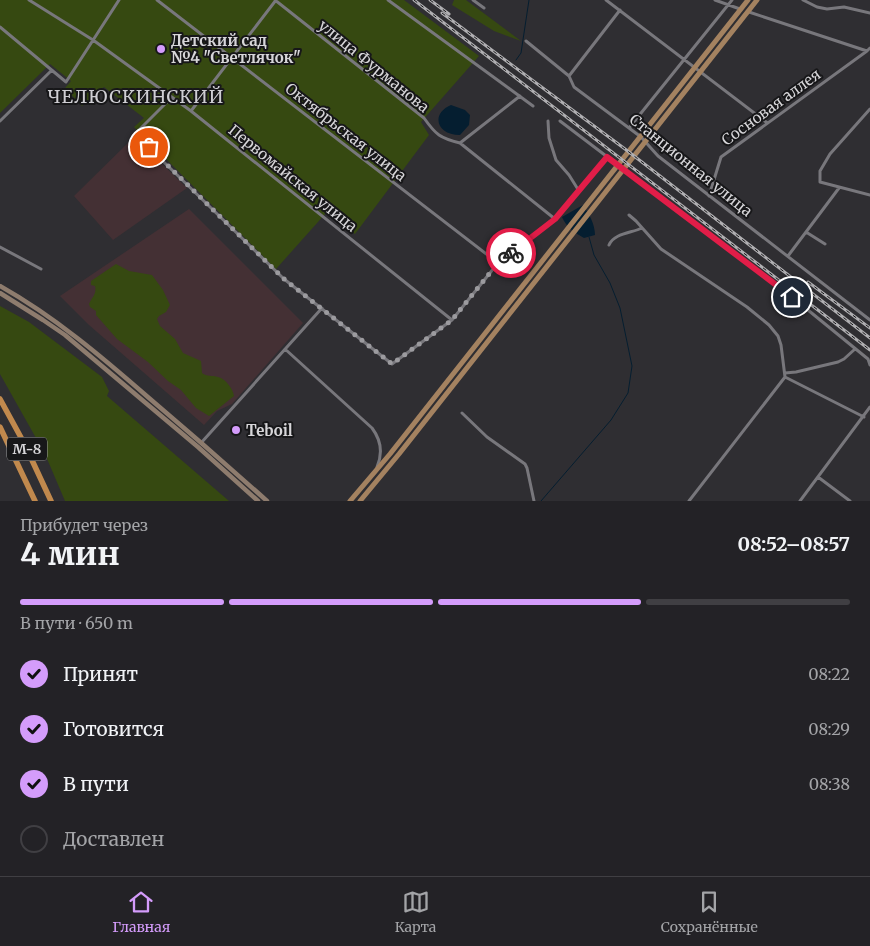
<!DOCTYPE html>
<html lang="ru">
<meta charset="utf-8">
<style>
body{margin:0;font-family:Merriweather,serif;background:#2b2a2e;color:#f1f3f6;height:100vh;display:flex;flex-direction:column;font-size:19px;white-space:nowrap}
*{box-sizing:border-box;margin:0}
p{font-size:16px;color:#a3a4a7}
.icon{flex:none;width:28px;height:28px;fill:none;stroke:currentColor;stroke-width:2;stroke-linecap:round;stroke-linejoin:round}
.map{position:relative;height:501px;overflow:hidden}
.side{display:flex;flex-direction:column;background:#232226;flex:1}
.side>*{flex:none}
.pin{position:absolute;display:grid;place-items:center;width:42px;height:42px;color:#fff;margin:-21px;border:2px solid #fff;border-radius:50%;box-shadow:0 1px 5px #0007}
.courier{position:absolute;display:grid;place-items:center;width:50px;height:50px;margin:-25px;border:4px solid #e11d48;border-radius:50%;background:#fff;color:#222;box-shadow:0 1px 6px #0007}
.summary em{font-style:normal;font-weight:700}
.summary div{display:flex;flex-direction:column-reverse}
.summary{display:flex;align-items:center;justify-content:space-between;height:85px;padding:0 20px}
h1{font-size:32px;font-weight:700;line-height:38px}
.bar{display:grid;grid-template-columns:repeat(4,1fr);gap:8px 5px;align-content:center;height:60px;padding:0 20px}
.bar i{height:6px;border-radius:4px;background:#403f43}
.bar .selected{background:#d49cfb}
.bar p{grid-column:span 4}
ol{padding:0 20px;list-style:none}
li{display:flex;align-items:center;gap:15px;height:55px}
li p{margin-inline-start:auto}
li .icon{padding:5px;border-radius:50%;background:#d49cfb;color:#111;stroke-width:4}
li:last-child{color:#a3a4a7}
li i{width:28px;height:28px;border:2px solid #403f43;border-radius:50%}
.dock{display:flex;justify-content:space-around;align-items:center;height:70px;border-top:1px solid #403f43;background:#232226;font-size:14px;color:#a3a4a7}
.dock a{display:grid;justify-items:center;gap:2px}
.dock .selected{color:#d49cfb}
.map>svg:first-child{display:block}
</style>
<div class="map">
<svg width="870" height="501" viewBox="0 0 870 501">
<rect width="100%" height="100%" fill="#2f2e32"/>
<path fill="#443034" d="M134,137L187,188L113,240L74,196Z
M189,209L303,323L232,404L217,411L204,425L89,325L60,296Z"/>
<path fill="#364911" d="M0,0H404L479,56L421,122L429,135L355,234L326,213L276,269L134,127L144,118L104,87L82,106L65,88L71,81L50,64L0,113Z
M454,0H466L521,41L494,31L452,5Z
M116,264L129,271L152,275L163,290L170,305L166,312L159,316L157,319L160,326L175,339L183,353L201,361L202,373C207,377 212,375 218,377C226,379 233,389 234,396L209,416L196,408L181,390L168,381L148,362L117,339L96,315V311L90,307L89,304C92,297 97,294 95,286L91,285V281Z
M0,306L29,322L102,377L109,391L107,396L229,501H65L45,454L0,374Z"/>
<path fill="#051e30" d="M451,105L465,110L470,115L469,125L460,135C437,135 430,114 451,105Z
M583,205C589,214 595,224 595,235L584,238C575,233 566,227 562,217Z"/>
<g fill="none" stroke-linecap="round" stroke-linejoin="round">
<path stroke="#051e30" stroke-width="1" d="M516,60L521,53L529,0
M541,501L611,420L628,393L632,366L620,308L610,283L594,255L589,237"/>
<path stroke="#78777c" stroke-width="3" d="M29,0L93,40L191,111L452,320
M157,0L498,263
M275,0L424,118C436,135 440,138 460,143L555,219
M388,0L533,106
M473,0L484,8
M606,0L766,122
M715,0L740,9
M803,0L817,7L827,9L844,7L870,13
M749,12L867,51L870,48
M0,27L66,82L119,0
M526,41L569,76L574,87L641,137L658,156L870,320
M569,76L620,10
M172,97L135,134L284,279L392,364L452,320L498,263L555,219L607,157
M870,109L830,154L820,171V182L870,195
M191,111L276,0
M0,121L52,70
M548,121L549,138L556,160L569,175L579,191
M560,121L792,297L868,359L870,365
M629,128L732,0
M460,143L520,96
M709,196L721,157L867,51
M629,215L636,221L661,249L747,307L769,325L778,336L781,345L785,377L864,417
M806,232L825,244
M609,245C614,233 632,233 642,228
M0,247L41,269
M788,256L839,188
M285,349L372,428C381,440 383,453 377,467
M785,373L796,372L838,362L844,359L855,349
M462,413L487,437L525,464L527,468L534,501
M201,443L322,308
M818,477L850,501
M689,501L785,377
M800,501L870,407"/>
<path stroke="#8e7c6e" stroke-width="4.5" d="M0,286C55,317 102,357 149,398C189,432 228,466 267,501
M0,293L43,320L65,335L198,447L258,501"/>
<path stroke="#a48260" stroke-width="5" d="M350,501L390,454L748,0
M360,501L399,454L757,0"/>
<path stroke="#c1894d" stroke-width="5.5" d="M0,399L24,443L51,501
M0,427L35,501"/>
<g stroke="#b0afb2" stroke-width="3">
<path id="rail" d="M414,0L870,350
M430,0L449,14
M442,13L625,149L870,338
M808,282L870,328"/>
</g>
<use href="#rail" stroke="#171719" stroke-width="1" stroke-dasharray="4" stroke-linecap="butt"/>
</g>
<g fill="none" stroke-linecap="round" stroke-linejoin="round">
<path stroke="#9c9b9f" stroke-width="5" stroke-dasharray="0 9" d="M149,147L284,279L392,364L452,320L498,263L511,253"/>
<path stroke="#e11d48" stroke-width="6" d="M511,253L555,219L607,157L792,297"/>
</g>
<g fill="#d49cfb" stroke="#171719" stroke-width="2">
<circle cx="161" cy="49" r="5"/>
<circle cx="236" cy="430" r="5"/>
</g>
<g text-anchor="middle" dominant-baseline="central" stroke-width="4" stroke-linejoin="round" paint-order="stroke">
<rect fill="#171719" stroke="#9d9d9f" stroke-width="1" x="7" y="437.5" width="40" height="23" rx="4"/>
<g font-size="14" font-weight="bold" fill="#d7d6d9">
<text x="27" y="449">М-8</text>
</g>
<g font-size="15" font-weight="bold" fill="#d7d6d9" stroke="#171719" text-anchor="start">
<text x="171" y="40">Детский сад<tspan x="171" dy="17">№4 "Светлячок"</tspan></text>
<text x="246" y="430">Teboil</text>
</g>
<g font-size="15" fill="#d7d6d9" stroke="#171719">
<text transform="translate(374 66) rotate(39)">улица Фурманова</text>
<text transform="translate(771 107) rotate(-36)">Сосновая аллея</text>
<text transform="translate(346 132) rotate(38)">Октябрьская улица</text>
<text transform="translate(691 165) rotate(39)">Станционная улица</text>
<text transform="translate(293 178) rotate(39)">Первомайская улица</text>
</g>
<g font-size="18" letter-spacing="1" fill="#cfced3" stroke="#171719">
<text x="136" y="96">ЧЕЛЮСКИНСКИЙ</text>
</g>
</g>
</svg>
<div class="pin" style="left:149px;top:147px;background:#ea580c"><svg class="icon" aria-label="bag" viewBox="0 0 24 24"><path d="M5 8h14l-1 12H6zM9 8a3 3 0 0 1 6 0"/></svg></div>
<div class="pin" style="left:792px;top:297px;background:#1f2937"><svg class="icon" aria-label="home" viewBox="0 0 24 24"><path d="M3 11l9-7 9 7M6 9v11h12V9"/></svg></div>
<div class="courier" style="left:511px;top:253px"><svg class="icon" aria-label="bike" viewBox="0 0 24 24"><circle cx="6" cy="16" r="4"/><circle cx="18" cy="16" r="4"/><path d="M6 16l4-8h5l3 8M10 8l3 8H6M13 5h3"/></svg></div>
</div>
<section class="side">
<div class="summary"><div><h1>4 мин</h1><p>Прибудет через</p></div><em>08:52–08:57</em></div>
<div class="bar"><i class="selected"></i><i class="selected"></i><i class="selected"></i><i></i><p>В пути · 650 m</p></div>
<ol>
<li><svg class="icon" aria-label="check" viewBox="0 0 24 24"><path d="M5 12l5 5 9-10"/></svg>Принят<p>08:22</p></li>
<li><svg class="icon" aria-label="check" viewBox="0 0 24 24"><path d="M5 12l5 5 9-10"/></svg>Готовится<p>08:29</p></li>
<li><svg class="icon" aria-label="check" viewBox="0 0 24 24"><path d="M5 12l5 5 9-10"/></svg>В пути<p>08:38</p></li>
<li><i></i>Доставлен</li>
</ol>
</section>
<nav class="dock">
<a class="selected"><svg class="icon" aria-label="home" viewBox="0 0 24 24"><path d="M3 11l9-7 9 7M6 9v11h12V9"/></svg>Главная</a>
<a><svg class="icon" aria-label="map" viewBox="0 0 24 24"><path d="M3 6l6-2 6 2 6-2v14l-6 2-6-2-6 2zM9 4v14M15 6v14"/></svg>Карта</a>
<a><svg class="icon" aria-label="saved" viewBox="0 0 24 24"><path d="M7 4h10v16l-5-4-5 4z"/></svg>Сохранённые</a>
</nav>
